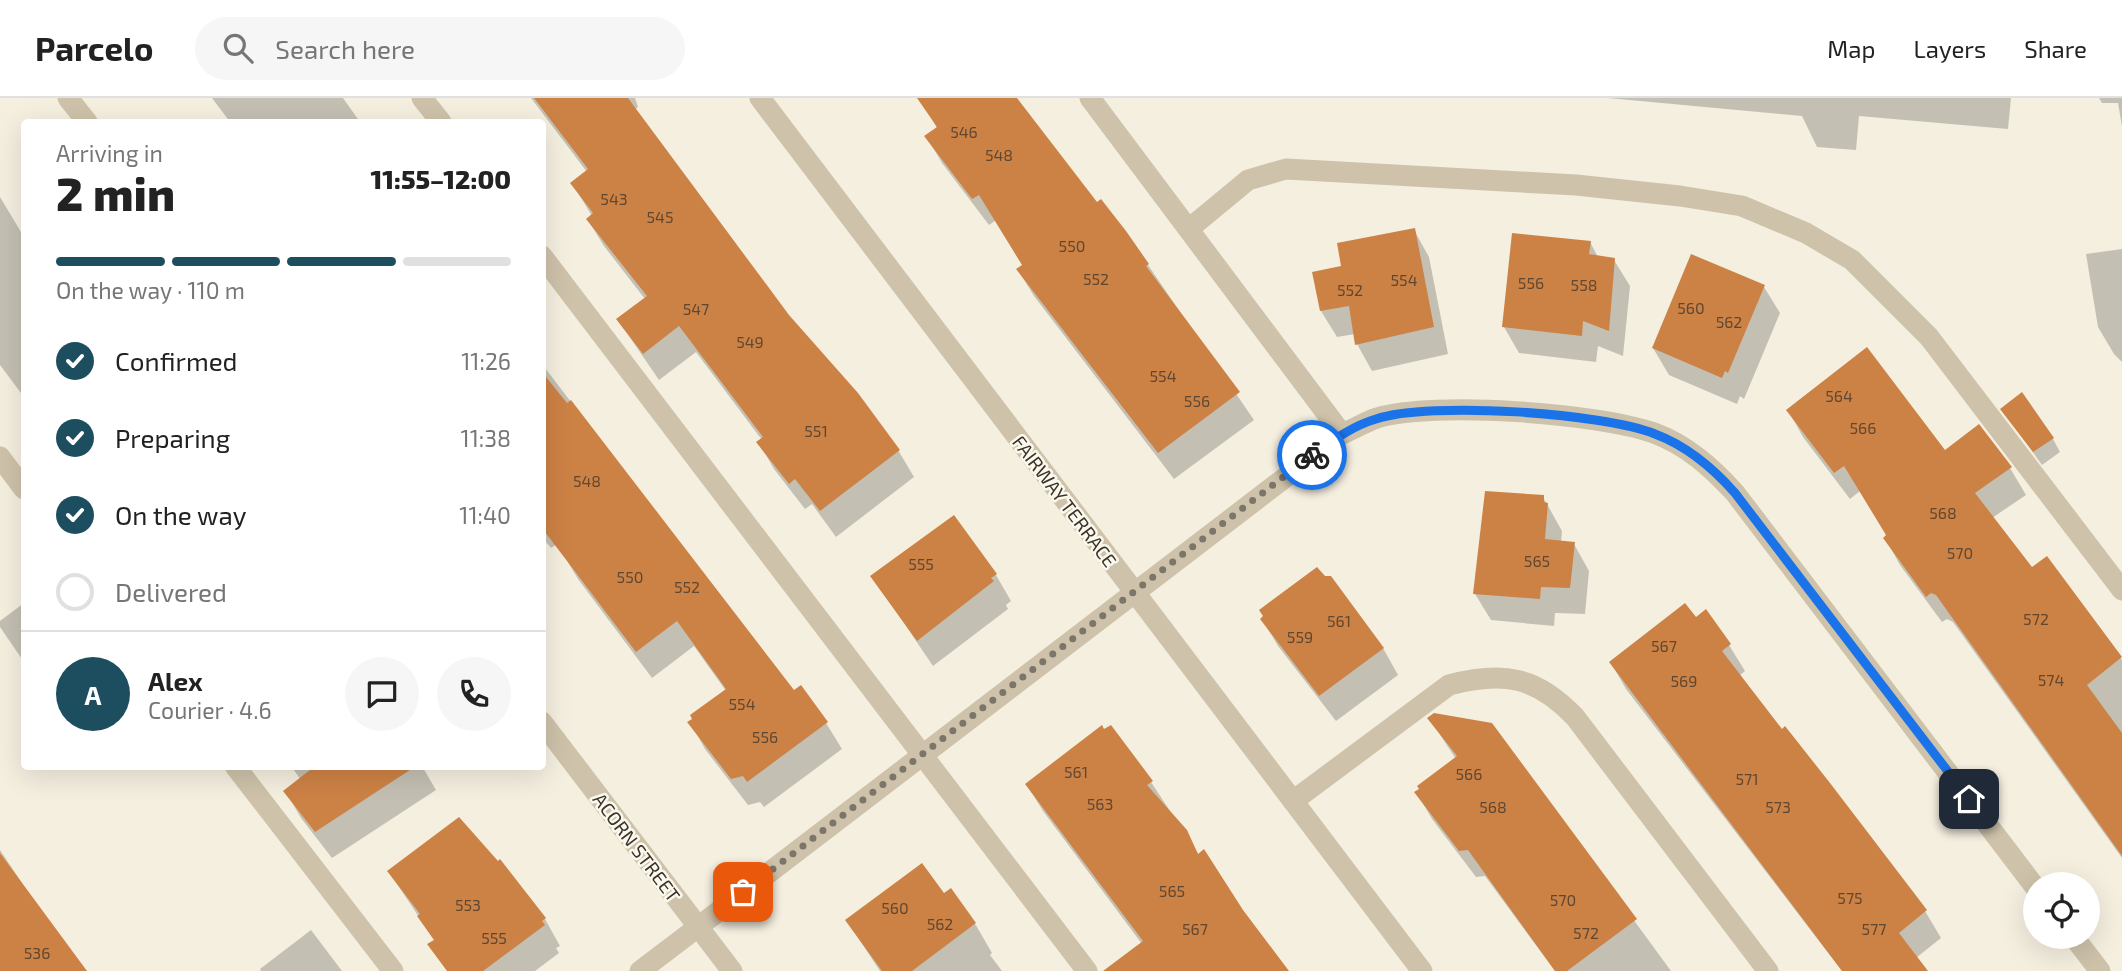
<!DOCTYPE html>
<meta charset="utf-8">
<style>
body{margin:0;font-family:"Exo 2",sans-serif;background:#f6f6f6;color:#222;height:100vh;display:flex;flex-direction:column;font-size:26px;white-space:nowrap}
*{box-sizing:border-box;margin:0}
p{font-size:23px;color:#767676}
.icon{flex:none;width:38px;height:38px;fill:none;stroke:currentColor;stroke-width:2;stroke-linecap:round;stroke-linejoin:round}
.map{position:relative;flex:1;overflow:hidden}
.drawer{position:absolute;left:21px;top:21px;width:525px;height:651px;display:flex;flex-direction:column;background:#fff;border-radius:7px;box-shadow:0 7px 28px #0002}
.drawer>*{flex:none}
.buttons{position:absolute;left:2023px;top:774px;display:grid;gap:14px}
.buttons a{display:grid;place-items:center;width:77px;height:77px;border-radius:50%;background:#fff;box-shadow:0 7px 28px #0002;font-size:35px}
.pin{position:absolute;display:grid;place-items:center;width:60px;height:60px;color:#fff;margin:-30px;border-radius:14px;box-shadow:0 4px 10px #0006}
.courier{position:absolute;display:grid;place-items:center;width:70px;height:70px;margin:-35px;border:5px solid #1a73e8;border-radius:50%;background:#fff;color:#222;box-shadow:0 2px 9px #0007}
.head em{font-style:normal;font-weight:800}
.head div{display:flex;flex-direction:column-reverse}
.head{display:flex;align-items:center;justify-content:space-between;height:119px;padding:0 35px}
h1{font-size:46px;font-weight:800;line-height:52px}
.bar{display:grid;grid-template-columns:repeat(4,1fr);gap:10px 7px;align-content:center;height:84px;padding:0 35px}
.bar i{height:9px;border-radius:5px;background:#e0e0e0}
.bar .on{background:#1c4e60}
.bar p{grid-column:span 4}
.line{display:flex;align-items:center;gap:18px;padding:0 35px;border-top:2px solid #e0e0e0}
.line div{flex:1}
.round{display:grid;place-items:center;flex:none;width:74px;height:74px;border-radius:37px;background:#f6f6f6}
ol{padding:0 35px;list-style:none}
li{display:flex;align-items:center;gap:21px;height:77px}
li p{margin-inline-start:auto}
li .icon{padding:7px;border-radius:50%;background:#1c4e60;color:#fff;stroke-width:4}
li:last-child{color:#767676}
li i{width:38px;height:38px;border:4px solid #e0e0e0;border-radius:50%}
header{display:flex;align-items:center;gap:42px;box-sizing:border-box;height:98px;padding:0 35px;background:#fff;border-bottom:2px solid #e0e0e0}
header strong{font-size:33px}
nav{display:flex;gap:38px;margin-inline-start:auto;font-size:24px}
.search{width:490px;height:63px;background:#f6f6f6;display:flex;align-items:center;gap:18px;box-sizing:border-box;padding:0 24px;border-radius:38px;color:#767676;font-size:26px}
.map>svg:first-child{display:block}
</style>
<header>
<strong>Parcelo</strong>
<div class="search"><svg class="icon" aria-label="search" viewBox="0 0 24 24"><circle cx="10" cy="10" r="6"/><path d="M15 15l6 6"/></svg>Search here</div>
<nav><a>Map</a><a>Layers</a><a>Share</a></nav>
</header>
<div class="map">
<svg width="2122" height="873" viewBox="0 0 2122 873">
<rect width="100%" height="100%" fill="#f5efe0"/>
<path fill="#0003" d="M212,0H343L360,24H230Z
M531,0H635L638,9L634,12L788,218L898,352L914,379L836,439L812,406L805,411L774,371L759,345L762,342L696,254L659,282L618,222L645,201L604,148L588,122L592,118L572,85L587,74Z
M936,0H1015L1097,107L1148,167L1254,322L1174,381L1034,198L1018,172L1024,168L996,122L989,127L942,65L926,38L937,30L925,8Z
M1608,0H2011L2008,31L1859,18L1856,52L1817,49L1802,18Z
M2099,0H2122V28L2118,5H2102Z
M0,99L24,139V299L0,267Z
M1414,132L1429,159L1448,256L1372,273L1357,246L1355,236L1337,239L1321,213L1343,170Z
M1590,144L1598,159L1614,162L1630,188L1623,258L1598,248L1596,264L1519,255L1504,229Z
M2122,151V264L2114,256L2098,229L2086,156Z
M1764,189L1780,215L1744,301L1740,298L1737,306L1669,277L1653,250Z
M542,266L767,561L794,595L826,625L842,651L764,709L760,704L748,707L705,651L690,624L726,593L694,548L652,580L578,481L557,446L551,450L542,439Z
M2002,311L2053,341L2060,354L2042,367Z
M1788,312L1944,355L1979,329L2010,370L2026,397L1992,420L2032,471L2046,461L2122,562V760L1953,524L1947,521L1942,524L1900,467L1885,440L1887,438L1860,393L1850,401L1803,339Z
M1543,399L1562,433L1561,445L1574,446L1589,473L1585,516L1555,515L1554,528L1491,522L1475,496Z
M996,477L1011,503L1006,507L1008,511L933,568L872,478Z
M24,505V564L0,529V523Z
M1262,521L1383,550L1398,577L1336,623L1278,548Z
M1696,521L1729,547L1745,573L1739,578L1925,813L1941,840L1916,860L1926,873H1842L1626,591L1611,565Z
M1429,620L1491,627L1671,873H1555L1485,778L1476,779L1432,721L1417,695L1456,661Z
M291,668H422L436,692L332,760L301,720L286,694L301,682Z
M1151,684L1199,757L1287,873H1142L1131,854L1142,846L1043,713L1027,687Z
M0,752L36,806L85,873H0Z
M500,764L545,821L560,848L556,850L559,855L535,873H455L389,774Z
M951,792L977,829L992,855L990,857L1002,873H880L847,823L944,798Z
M311,832L342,873H261L260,871Z"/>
<path fill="#cd8245" d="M534,0H628L789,217L858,295L900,352L820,413L795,381L789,386L756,344L763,339L679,228L643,256L616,221L647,198L586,121L593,115L570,85L588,71Z
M917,0H1017L1097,104L1101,101L1126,133L1149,166L1146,168L1240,294L1158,355L1016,171L1022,167L979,97L972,101L924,38L937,29Z
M1415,130L1434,229L1355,247L1349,208L1320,213L1312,174L1341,168L1337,145Z
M1512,135L1591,143L1589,156L1615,160L1609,233L1583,223L1582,238L1502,229Z
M1691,156L1765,187L1728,275L1725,273L1722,280L1652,250Z
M1867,249L1945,352L1979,326L2012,369L1975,395L2032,469L2047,458L2122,559L2087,587L2122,635V758L1936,497L1931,495L1926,499L1883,440L1886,437L1844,368L1834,375L1786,312Z
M542,274L567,305L571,302L794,592L801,587L828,624L747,684L743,678L731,681L687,624L692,621L690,617L726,591L677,523L636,554L542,430Z
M2022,294L2054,340L2033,354L2000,311Z
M1485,393L1544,397V404L1548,405L1545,441L1575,444L1570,490L1541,489L1540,501L1473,496Z
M954,417L997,476L991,480L994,483L917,543L870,478Z
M1317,469L1325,478H1331L1384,550L1319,598L1260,521L1263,518L1259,512Z
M1685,505L1696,519L1706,511L1731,546L1722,553L1782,631L1785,628L1830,685L1927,812L1899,835L1928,873H1842L1609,564Z
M1434,615L1492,625L1637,821L1567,873H1555L1468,752L1459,753L1414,694L1419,691L1417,688L1457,658L1427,620Z
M1102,627L1104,631L1111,627L1153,683L1147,687L1187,732L1198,756L1204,751L1243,812L1289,873H1103L1143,843L1025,686Z
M315,668H416L315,734L283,693Z
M459,719L498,763L500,761L546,820L542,823L545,827L483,873H447L427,846L434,842L417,818L420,816L387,773Z
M0,755L87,873H0Z
M922,765L944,795L951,790L976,825L912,873H882L845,822Z"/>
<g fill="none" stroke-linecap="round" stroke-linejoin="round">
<path stroke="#cec2aa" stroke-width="21" d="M422,0L441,24
M1090,0L1342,336
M1190,130L1248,82L1286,71L1576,87L1680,98L1742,108L1806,135L1852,162L1929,239L2122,492
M542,158L1087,873
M0,359L24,391
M235,668L393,873
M1293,703L1449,587C1503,573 1536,578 1575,619L1768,873
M640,873L698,829"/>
<path stroke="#cec2aa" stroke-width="21" d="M68,0L87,24
M760,0L1422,873
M542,624L732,873
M698,829L1342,336C1354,331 1365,324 1377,320C1434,303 1598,315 1654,335C1687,347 1712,370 1735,395L2035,789
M2073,838L2100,873"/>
</g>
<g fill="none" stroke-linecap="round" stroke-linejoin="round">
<path stroke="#7c756a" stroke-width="7" stroke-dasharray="0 12.6" d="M743,794L1312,357"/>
<path stroke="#1a73e8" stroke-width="9" d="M1312,357C1332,343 1352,328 1376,321C1430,303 1603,315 1655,336C1687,348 1713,370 1735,395L1969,701"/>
</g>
<g text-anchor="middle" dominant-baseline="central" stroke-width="5" stroke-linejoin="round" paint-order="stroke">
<g font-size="16" fill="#604731">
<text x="964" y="33">546</text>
<text x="999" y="56">548</text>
<text x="614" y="100">543</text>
<text x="660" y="118">545</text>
<text x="1072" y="147">550</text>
<text x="1096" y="180">552</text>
<text x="1404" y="181">554</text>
<text x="1531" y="184">556</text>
<text x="1584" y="186">558</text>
<text x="1350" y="191">552</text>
<text x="1691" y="209">560</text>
<text x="696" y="210">547</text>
<text x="1729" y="223">562</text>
<text x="750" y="243">549</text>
<text x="1163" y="277">554</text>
<text x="1839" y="297">564</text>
<text x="1197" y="302">556</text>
<text x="1863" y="329">566</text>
<text x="816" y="332">551</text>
<text x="587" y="382">548</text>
<text x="1943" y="414">568</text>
<text x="1960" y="454">570</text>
<text x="1537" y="462">565</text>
<text x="921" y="465">555</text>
<text x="630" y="478">550</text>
<text x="687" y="488">552</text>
<text x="2036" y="520">572</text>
<text x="1339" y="522">561</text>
<text x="1300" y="538">559</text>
<text x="1664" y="547">567</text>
<text x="2051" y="581">574</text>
<text x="1684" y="582">569</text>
<text x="742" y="605">554</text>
<text x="765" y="638">556</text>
<text x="1076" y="673">561</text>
<text x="1469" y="675">566</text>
<text x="1747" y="680">571</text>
<text x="1100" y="705">563</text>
<text x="1493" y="708">568</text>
<text x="1778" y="708">573</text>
<text x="1172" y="792">565</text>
<text x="1850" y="799">575</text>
<text x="1563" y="801">570</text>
<text x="468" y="806">553</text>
<text x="895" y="809">560</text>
<text x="940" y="825">562</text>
<text x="1195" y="830">567</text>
<text x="1874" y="830">577</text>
<text x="1586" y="834">572</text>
<text x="494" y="839">555</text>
<text x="37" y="854">536</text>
</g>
<g font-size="19" fill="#3b332a" stroke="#fbf8ed">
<text transform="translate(1065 403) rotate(53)">FAIRWAY TERRACE</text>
<text transform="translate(637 749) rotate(53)">ACORN STREET</text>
</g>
</g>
</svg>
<div class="buttons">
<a><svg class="icon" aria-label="locate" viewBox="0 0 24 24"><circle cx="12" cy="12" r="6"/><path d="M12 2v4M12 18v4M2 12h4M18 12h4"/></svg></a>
</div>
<div class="pin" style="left:743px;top:794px;background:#ea580c"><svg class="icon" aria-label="bag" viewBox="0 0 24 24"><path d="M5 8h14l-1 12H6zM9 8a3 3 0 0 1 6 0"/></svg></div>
<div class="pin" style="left:1969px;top:701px;background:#1f2937"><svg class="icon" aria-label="home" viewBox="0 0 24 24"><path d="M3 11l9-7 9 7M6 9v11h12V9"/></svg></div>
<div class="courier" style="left:1312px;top:357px"><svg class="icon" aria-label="bike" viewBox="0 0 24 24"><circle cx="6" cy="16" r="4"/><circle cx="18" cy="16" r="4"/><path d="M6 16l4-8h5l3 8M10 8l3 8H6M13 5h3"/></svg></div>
<section class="drawer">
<div class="head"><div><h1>2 min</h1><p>Arriving in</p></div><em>11:55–12:00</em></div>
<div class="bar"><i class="on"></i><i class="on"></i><i class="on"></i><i></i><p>On the way · 110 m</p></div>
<ol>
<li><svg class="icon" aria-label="check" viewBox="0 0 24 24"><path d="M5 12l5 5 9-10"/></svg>Confirmed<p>11:26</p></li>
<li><svg class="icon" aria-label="check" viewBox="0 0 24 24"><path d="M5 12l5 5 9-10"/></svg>Preparing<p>11:38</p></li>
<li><svg class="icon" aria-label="check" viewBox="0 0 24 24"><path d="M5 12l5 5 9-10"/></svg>On the way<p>11:40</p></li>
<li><i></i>Delivered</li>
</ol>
<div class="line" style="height:126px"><b class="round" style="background:#1c4e60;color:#fff">A</b><div><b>Alex</b><p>Courier · 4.6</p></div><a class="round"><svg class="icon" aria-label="chat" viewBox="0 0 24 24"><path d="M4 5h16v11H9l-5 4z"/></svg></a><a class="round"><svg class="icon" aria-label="phone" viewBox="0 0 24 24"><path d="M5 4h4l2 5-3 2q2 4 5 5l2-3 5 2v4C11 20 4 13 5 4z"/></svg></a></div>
</section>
</div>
